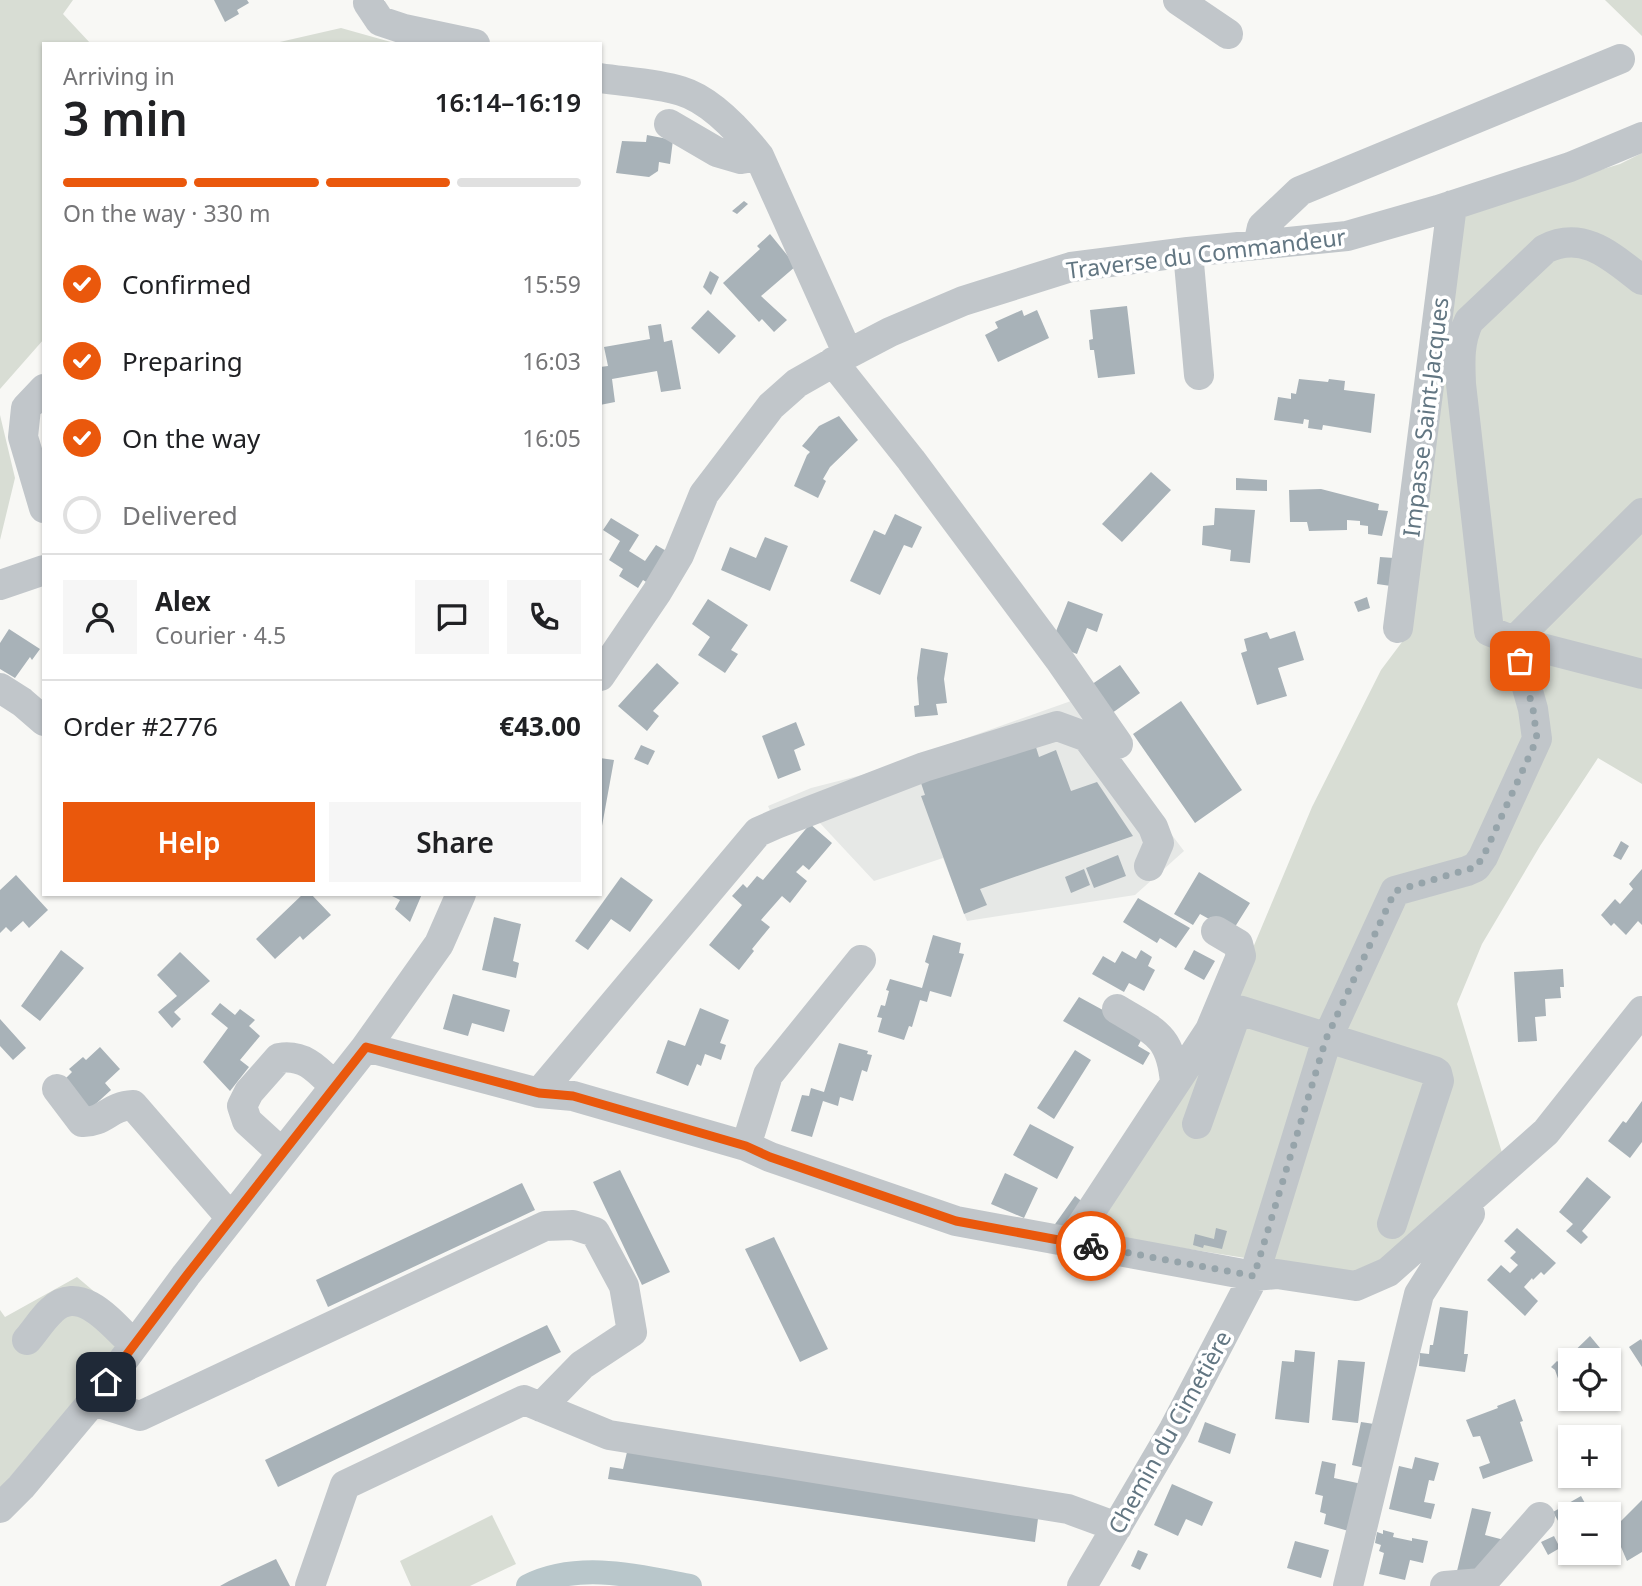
<!DOCTYPE html>
<meta charset="utf-8">
<style>
body{margin:0;font-family:"Noto Sans",sans-serif;background:#f6f6f6;color:#202124;height:100vh;display:flex;flex-direction:column;font-size:26px;white-space:nowrap}
*{box-sizing:border-box;margin:0}
p{font-size:23px;color:#757577}
.icon{flex:none;width:38px;height:38px;fill:none;stroke:currentColor;stroke-width:2;stroke-linecap:round;stroke-linejoin:round}
.map{position:relative;flex:1;overflow:hidden}
.sheet{position:absolute;left:42px;top:42px;width:560px;height:854px;display:flex;flex-direction:column;background:#fff;border-radius:0px;box-shadow:0 2px 5px #0004}
.sheet>*{flex:none}
.controls{position:absolute;left:1558px;top:1348px;display:grid;gap:14px}
.controls a{display:grid;place-items:center;width:63px;height:63px;border-radius:0px;background:#fff;box-shadow:0 2px 5px #0004;font-size:35px}
.pin{position:absolute;display:grid;place-items:center;width:60px;height:60px;color:#fff;margin:-30px;border-radius:14px;box-shadow:0 4px 10px #0006}
.courier{position:absolute;display:grid;place-items:center;width:70px;height:70px;margin:-35px;border:5px solid #ea580c;border-radius:50%;background:#fff;color:#222;box-shadow:0 2px 9px #0007}
.overview em{font-style:normal;font-weight:600}
.overview div{display:flex;flex-direction:column-reverse}
.overview{display:flex;align-items:center;justify-content:space-between;height:119px;padding:0 21px}
h1{font-size:46px;font-weight:600;line-height:52px}
.bar{display:grid;grid-template-columns:repeat(4,1fr);gap:10px 7px;align-content:center;height:84px;padding:0 21px}
.bar i{height:9px;border-radius:5px;background:#e0e0e0}
.bar .current{background:#ea580c}
.bar p{grid-column:span 4}
.line{display:flex;align-items:center;gap:18px;padding:0 21px;border-top:2px solid #e0e0e0}
.line div{flex:1}
.round{display:grid;place-items:center;flex:none;width:74px;height:74px;border-radius:0px;background:#f6f6f6}
ol{padding:0 21px;list-style:none}
li{display:flex;align-items:center;gap:21px;height:77px}
li p{margin-inline-start:auto}
li .icon{padding:7px;border-radius:50%;background:#ea580c;color:#fff;stroke-width:4}
li:last-child{color:#757577}
li i{width:38px;height:38px;border:4px solid #e0e0e0;border-radius:50%}
.action{display:flex;gap:14px;margin-top:auto;padding:14px 21px}
.action a{flex:1;height:80px;border-radius:0px;background:#ea580c;color:#fff;font-size:28px;font-weight:600;line-height:80px;text-align:center}
.action a+a{background:#f6f6f6;color:#202124}
.map>svg:first-child{display:block}
</style>
<div class="map">
<svg width="1642" height="1586" viewBox="0 0 1642 1586">
<rect width="100%" height="100%" fill="#f8f8f5"/>
<path fill="#e6e8e6" d="M1071,701L1184,851L1135,895L967,921L943,858L874,881L819,822L780,833L768,806L811,788L862,775Z"/>
<path fill="#d8ddd4" d="M0,0H73L63,14L91,44H44V339L0,389Z
M1605,0H1642V36Z
M341,28L398,44H271Z
M1642,153V784L1598,758L1540,846L1482,944L1457,1004L1503,1156L1388,1266L1352,1275L1081,1232L1216,1036L1312,807L1381,670L1402,642L1457,213L1620,164Z
M0,415L15,478L0,540Z
M77,1277L137,1328L0,1489V1310L5,1317Z
M492,1515L516,1564L470,1586H411L400,1561Z"/>
<g fill="none" stroke-linecap="round" stroke-linejoin="round">
<path stroke="#b9c7cb" stroke-width="24" d="M528,1586C578,1561 638,1576 690,1586"/>
</g>
<path fill="#a8b2b8" d="M214,0H247L249,3L237,10L239,14L225,22Z
M647,135L673,140L670,164L659,162L658,171L649,177L616,173L622,141L646,142Z
M744,201L748,204L737,214L732,211Z
M770,234L796,266L761,296L787,320L774,332L762,319L759,322L723,283L760,249L757,246Z
M710,271L719,277L711,295L703,287Z
M1127,306L1135,374L1098,378L1094,350H1090L1089,340L1093,339L1090,310Z
M708,310L736,336L719,354L691,328Z
M1022,310L1024,316L1037,310L1049,338L998,362L985,335L998,328L995,322Z
M661,324L664,342L672,340L681,389L661,392L657,371L612,379L615,402L600,405V367L608,366L604,347L650,339L648,326Z
M1299,379L1328,382L1329,379L1345,381L1344,390L1375,394L1371,433L1323,425L1322,430L1308,428L1309,420L1304,419L1303,424L1274,420L1278,397L1291,399V393L1296,394Z
M839,416L858,440L830,467L823,479L826,481L818,498L794,486L807,455L810,452L802,446L819,426Z
M1151,472L1171,490L1122,542L1102,524Z
M1236,478L1267,480V491L1236,490Z
M1321,489L1379,504L1378,510L1388,511L1382,536L1368,534V526L1360,525V521L1347,520V530L1309,531L1307,522H1290L1289,490Z
M1215,508L1255,510L1250,563L1230,561L1231,550L1202,545L1203,526L1214,525Z
M895,514L922,527L912,548L904,545L880,595L850,581L874,530L885,535Z
M611,518L639,535L629,551L645,561L656,545L668,552L651,585L643,580L638,588L619,576L623,569L609,560L620,541L603,530Z
M765,537L788,546L770,591L721,570L730,547L756,558Z
M1380,557L1394,558L1391,586L1377,584Z
M1367,597L1370,608L1358,612L1354,602Z
M708,599L748,625L731,650L738,654L725,673L698,655L710,637L692,624Z
M1068,601L1103,614L1097,632L1087,628L1077,654L1051,644Z
M9,629L40,649L32,660L30,657L15,678L0,669V643Z
M1295,631L1304,660L1278,668L1287,696L1257,705L1241,653L1247,651L1244,639L1267,632L1270,639Z
M921,648L948,653L944,679L947,703L936,704L938,715L915,717L914,706L919,705L917,678Z
M657,663L679,683L653,711L659,716L647,731L618,706Z
M1120,665L1140,693L1108,716L1085,689Z
M1181,701L1242,790L1195,823L1133,734Z
M796,722L805,745L794,750L801,770L778,779L762,736Z
M1035,744L1039,757L1056,750L1071,791L1097,782L1133,836L980,889L987,905L964,914L921,796L925,795L921,783Z
M641,745L655,751L648,765L634,759Z
M600,758L614,760L602,826H600Z
M810,824L832,843L809,870L803,865L796,872L807,881L790,903L782,896L761,920L770,927L752,949L754,951L739,970L709,945L742,905L732,896L743,884L747,888L757,876L763,880Z
M1621,841L1629,846L1621,860L1613,856Z
M1118,855L1126,876L1094,888L1086,868Z
M1084,869L1090,885L1071,893L1065,877Z
M1642,869V925L1638,921L1626,935L1614,923L1611,926L1601,915L1615,899L1620,904L1633,889L1629,884Z
M1199,872L1250,903L1233,930L1211,917L1209,919L1200,914L1193,925L1174,914Z
M16,875L48,910L29,928L23,921L11,932L6,927L0,933V890Z
M621,877L653,900L630,932L611,919L588,950L575,941Z
M303,894H311L331,915L303,940L300,936L275,959L256,939Z
M388,894H422L410,922L395,909L400,900Z
M1138,898L1190,928L1176,948L1160,938L1157,943L1123,922Z
M494,917L521,924L513,961L519,963L516,978L482,970Z
M933,935L961,943L959,953L964,954L951,997L930,991L927,1002L920,1000L912,1027L909,1026L904,1040L878,1032L882,1018L877,1017L881,1005L885,1006L889,991L886,990L890,979L922,988L929,964L925,962Z
M61,950L84,968L40,1021L21,1006Z
M1141,950L1152,957L1148,966L1155,970L1144,991L1129,983L1124,992L1092,974L1103,956L1115,963L1122,951L1136,959Z
M1194,950L1215,961L1204,980L1184,969Z
M180,952L210,981L174,1012L181,1019L172,1028L158,1012L177,996L157,975Z
M1563,969L1564,987H1560L1561,998L1545,999L1546,1016L1535,1017L1537,1041L1518,1042L1514,972Z
M453,994L510,1010L504,1032L472,1023L468,1036L443,1029Z
M1079,997L1145,1033L1138,1046L1150,1053L1143,1065L1063,1021Z
M220,1003L235,1015L240,1009L255,1020L249,1026L260,1036L240,1060L249,1067L230,1091L203,1062L228,1028L211,1014Z
M700,1008L729,1020L720,1043L726,1045L721,1060L705,1054L701,1066L697,1064L688,1086L656,1073L668,1040L685,1046Z
M0,1019L26,1048L13,1060L0,1046Z
M839,1043L868,1051L867,1054L872,1055L867,1072L862,1070L853,1101L840,1097L838,1106L823,1101L812,1137L791,1131L802,1095L809,1096L811,1088L824,1092Z
M100,1047L120,1069L105,1083L111,1090L89,1110L63,1081L72,1072L69,1069L83,1057L86,1060Z
M1075,1050L1091,1060L1054,1119L1037,1108Z
M1642,1101V1142L1630,1158L1608,1141L1623,1121L1626,1123Z
M1030,1124L1074,1147L1057,1179L1013,1155Z
M620,1170L670,1272L642,1285L593,1182Z
M1005,1173L1038,1188L1024,1218L991,1204Z
M1587,1177L1611,1197L1582,1231L1588,1237L1581,1244L1566,1231L1573,1224L1559,1212Z
M522,1183L535,1210L328,1307L316,1280Z
M1075,1196L1084,1203L1065,1230L1053,1227Z
M1216,1228L1227,1231L1222,1249L1204,1245L1203,1248L1193,1245L1195,1234L1214,1239Z
M1517,1228L1556,1263L1544,1275L1541,1272L1533,1280L1532,1278L1524,1287L1538,1301L1525,1316L1487,1280L1501,1265L1510,1273L1518,1265L1510,1258L1516,1252L1504,1241Z
M774,1237L828,1349L800,1362L745,1249Z
M1440,1307L1468,1311L1464,1354H1468L1465,1372L1419,1366L1420,1353L1429,1354L1430,1345H1433Z
M547,1325L561,1352L278,1487L265,1460Z
M1590,1336L1600,1348L1594,1354L1599,1360H1570V1400L1566,1401L1555,1370L1551,1367L1557,1361L1561,1364Z
M1641,1339L1642,1341V1367L1629,1347Z
M1295,1350L1315,1352L1309,1423L1275,1419L1282,1361L1294,1362Z
M1338,1360L1365,1362L1358,1423L1332,1420Z
M1515,1399L1523,1421L1520,1422L1533,1461L1483,1479L1479,1467L1490,1463L1480,1436L1473,1437L1466,1420L1498,1408L1497,1406Z
M1205,1422L1236,1434L1230,1454L1198,1442Z
M1361,1422L1374,1424L1365,1468L1352,1465Z
M627,1452L1039,1511L1035,1542L608,1479L610,1467L623,1469Z
M1415,1457L1439,1463L1434,1481L1429,1480L1424,1502L1435,1504L1431,1519L1389,1509L1399,1466L1412,1469Z
M1322,1461L1336,1464L1334,1478L1362,1484L1352,1532L1324,1524L1326,1514L1320,1512L1323,1496L1315,1494Z
M1575,1475H1593L1595,1480L1579,1486Z
M1172,1484L1213,1502L1202,1526L1186,1519L1178,1536L1154,1525Z
M1581,1496L1591,1514H1570V1542L1553,1512Z
M1642,1500V1552L1627,1561L1609,1519L1617,1511L1621,1521Z
M1472,1508L1491,1512L1485,1535L1508,1541L1462,1580L1457,1571Z
M1383,1530L1394,1533L1393,1537L1412,1541V1538L1428,1541L1423,1563L1410,1560L1405,1580L1379,1574L1384,1553L1379,1551L1381,1545L1375,1543L1377,1532L1383,1534Z
M1554,1536L1560,1548L1548,1555L1541,1542Z
M1295,1541L1329,1550L1321,1578L1287,1568Z
M1138,1550L1148,1554L1140,1570L1131,1566Z
M276,1559L290,1586H220L229,1581Z"/>
<g fill="none" stroke-linecap="round" stroke-linejoin="round">
<path stroke="#c1c6ca" stroke-width="30" d="M369,0L368,3L380,21L404,29L475,44
M1178,0L1228,34
M600,78C627,82 655,83 681,91C711,100 740,132 759,156L848,354
M669,124L717,152L741,159L759,156
M1258,245L1262,227L1300,191L1620,59
M1188,252L1199,375
M1642,280C1613,258 1584,229 1545,249L1469,321C1459,342 1460,361 1461,384L1489,631L1514,641L1642,674
M833,362L911,460L1059,659L1118,744
M44,389L26,408L23,437L44,508
M0,585L44,570
M1398,628L1452,205
M1514,641L1642,513
M600,676L657,592L679,555L704,494L717,477L771,406L797,383L848,354L890,332L963,301L1071,267L1188,252L1347,236L1438,210L1570,167L1642,137
M0,688L22,702L44,721
M1117,1009C1155,1032 1171,1035 1175,1083
M366,1047L539,1093L573,1096L746,1146L770,1157L956,1221L1254,1276L1277,1274L1356,1286L1388,1272L1546,1132L1642,1011
M57,1089L82,1122C104,1123 109,1106 133,1105L231,1218
M539,1093L758,832L776,824L924,767L1057,726L1087,737L1153,827L1159,843L1149,866
M1197,1124L1234,1020L1242,1011L1434,1071L1437,1073L1439,1081L1392,1224
M746,1146L768,1075L861,960
M282,1153L247,1121L242,1106L249,1092L279,1058C304,1054 317,1069 334,1086
M1070,1243L1210,1030L1241,956L1238,944L1216,931
M27,1340C35,1331 42,1319 52,1310C81,1282 114,1326 134,1345
M93,1401L140,1416L545,1226L573,1225L595,1232L624,1286L632,1332L582,1365L541,1407
M0,1508L21,1487L93,1401L186,1275L366,1047L439,944L461,894
M1482,1583L1540,1517
M310,1586L345,1485L524,1400L609,1435L1068,1509L1117,1527
M1082,1586L1174,1429L1254,1276L1327,1039L1395,891L1467,871L1476,867L1483,857L1537,739L1533,709L1514,641
M1348,1586L1419,1294L1470,1214
M1445,1586L1482,1583L1483,1586"/>
</g>
<g fill="none" stroke-linecap="round" stroke-linejoin="round">
<path stroke="#96a4aa" stroke-width="7" stroke-dasharray="0 12.6" d="M1091,1246L1254,1276L1326,1039L1395,891L1476,867L1483,857L1537,739L1533,709L1520,661"/>
<path stroke="#ea580c" stroke-width="9" d="M106,1382L187,1275L366,1047L539,1093L573,1096L746,1146L770,1157L956,1221L1091,1246"/>
</g>
<g text-anchor="middle" dominant-baseline="central" stroke-width="7" stroke-linejoin="round" paint-order="stroke">
<g font-size="23" fill="#627682" stroke="#fff">
<text transform="translate(1206 253) rotate(-7)">Traverse du Commandeur</text>
<text transform="translate(1425 417) rotate(-83)">Impasse Saint-Jacques</text>
<text transform="translate(1169 1432) rotate(-61)">Chemin du Cimetière</text>
</g>
</g>
</svg>
<div class="controls">
<a><svg class="icon" aria-label="locate" viewBox="0 0 24 24"><circle cx="12" cy="12" r="6"/><path d="M12 2v4M12 18v4M2 12h4M18 12h4"/></svg></a>
<a>+</a>
<a>−</a>
</div>
<div class="pin" style="left:1520px;top:661px;background:#ea580c"><svg class="icon" aria-label="bag" viewBox="0 0 24 24"><path d="M5 8h14l-1 12H6zM9 8a3 3 0 0 1 6 0"/></svg></div>
<div class="pin" style="left:106px;top:1382px;background:#1f2937"><svg class="icon" aria-label="home" viewBox="0 0 24 24"><path d="M3 11l9-7 9 7M6 9v11h12V9"/></svg></div>
<div class="courier" style="left:1091px;top:1246px"><svg class="icon" aria-label="bike" viewBox="0 0 24 24"><circle cx="6" cy="16" r="4"/><circle cx="18" cy="16" r="4"/><path d="M6 16l4-8h5l3 8M10 8l3 8H6M13 5h3"/></svg></div>
<section class="sheet">
<div class="overview"><div><h1>3 min</h1><p>Arriving in</p></div><em>16:14–16:19</em></div>
<div class="bar"><i class="current"></i><i class="current"></i><i class="current"></i><i></i><p>On the way · 330 m</p></div>
<ol>
<li><svg class="icon" aria-label="check" viewBox="0 0 24 24"><path d="M5 12l5 5 9-10"/></svg>Confirmed<p>15:59</p></li>
<li><svg class="icon" aria-label="check" viewBox="0 0 24 24"><path d="M5 12l5 5 9-10"/></svg>Preparing<p>16:03</p></li>
<li><svg class="icon" aria-label="check" viewBox="0 0 24 24"><path d="M5 12l5 5 9-10"/></svg>On the way<p>16:05</p></li>
<li><i></i>Delivered</li>
</ol>
<div class="line" style="height:126px"><a class="round"><svg class="icon" aria-label="person" viewBox="0 0 24 24"><circle cx="12" cy="8" r="4"/><path d="M4 21q1-7 8-7t8 7"/></svg></a><div><b>Alex</b><p>Courier · 4.5</p></div><a class="round"><svg class="icon" aria-label="chat" viewBox="0 0 24 24"><path d="M4 5h16v11H9l-5 4z"/></svg></a><a class="round"><svg class="icon" aria-label="phone" viewBox="0 0 24 24"><path d="M5 4h4l2 5-3 2q2 4 5 5l2-3 5 2v4C11 20 4 13 5 4z"/></svg></a></div>
<div class="line" style="height:91px"><div>Order #2776</div><b>€43.00</b></div>
<div class="action"><a>Help</a><a>Share</a></div>
</section>
</div>
